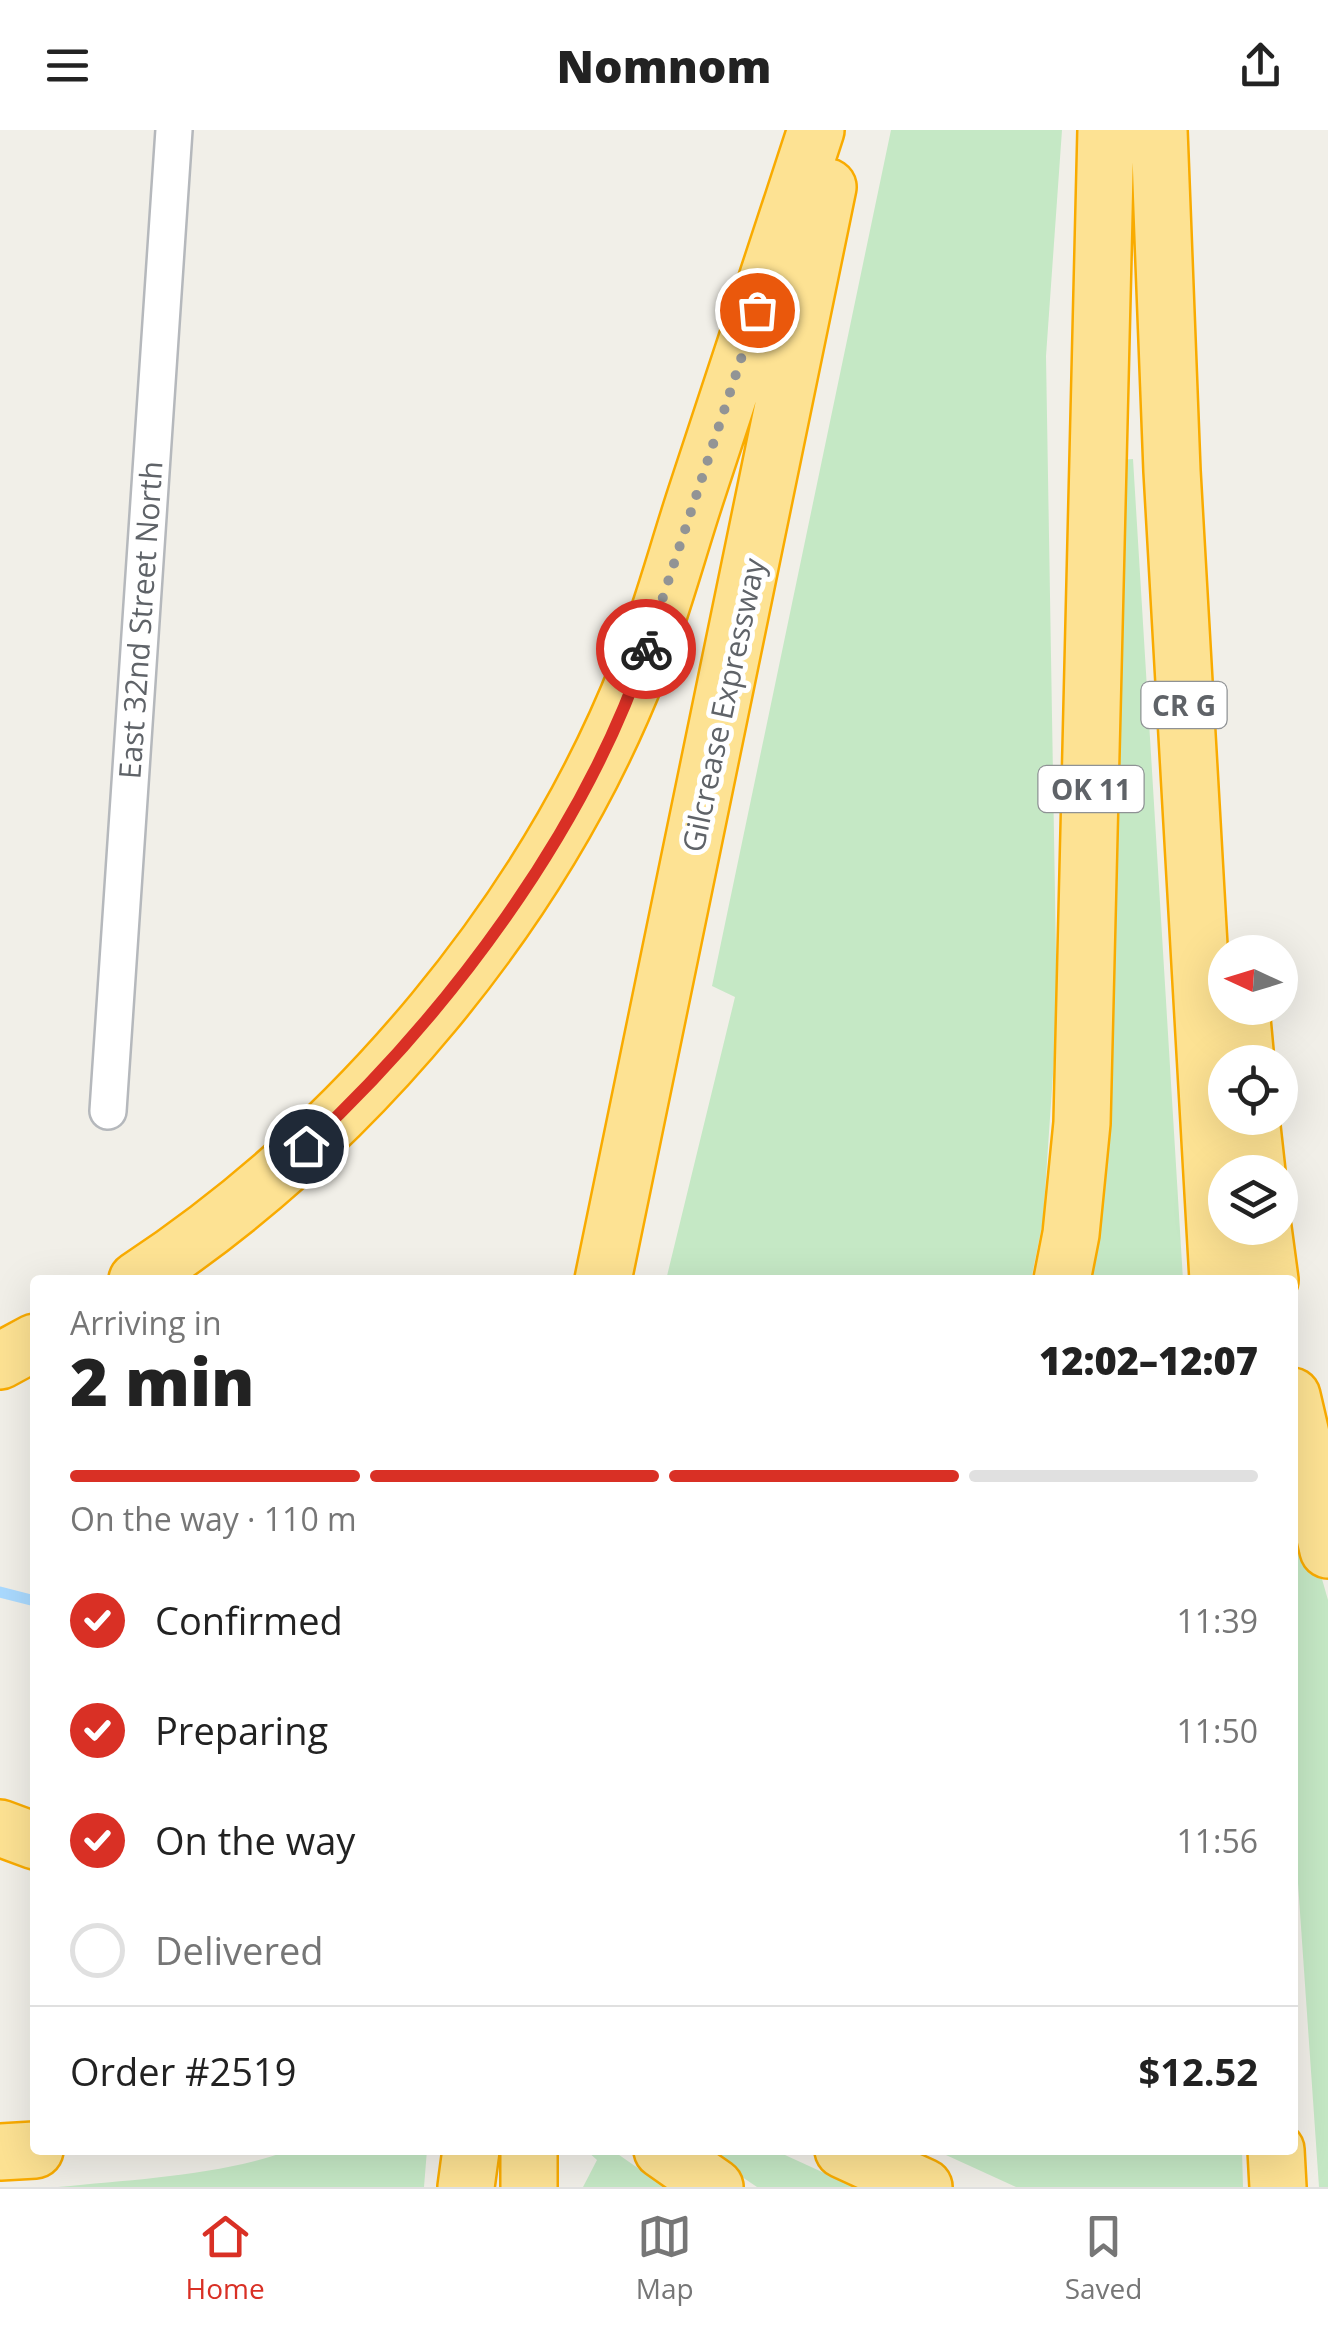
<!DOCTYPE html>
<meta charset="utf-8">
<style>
body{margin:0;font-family:"Open Sans",sans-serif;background:#f2f2f2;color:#222;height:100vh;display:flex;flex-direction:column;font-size:38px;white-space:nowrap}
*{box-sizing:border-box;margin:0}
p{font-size:32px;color:#767676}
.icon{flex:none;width:55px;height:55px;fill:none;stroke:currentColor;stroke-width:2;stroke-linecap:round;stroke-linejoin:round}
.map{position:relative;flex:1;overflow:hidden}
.drawer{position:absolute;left:30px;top:1145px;width:1268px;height:880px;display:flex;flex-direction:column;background:#fff;border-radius:10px;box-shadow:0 10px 40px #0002}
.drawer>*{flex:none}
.needle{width:65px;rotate:274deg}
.tools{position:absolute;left:1208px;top:805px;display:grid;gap:20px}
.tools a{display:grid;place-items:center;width:90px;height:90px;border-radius:50%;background:#fff;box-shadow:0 10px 40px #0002;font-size:50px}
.pin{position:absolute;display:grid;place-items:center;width:85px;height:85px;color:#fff;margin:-42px;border:5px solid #fff;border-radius:50%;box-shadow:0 2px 10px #0007}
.courier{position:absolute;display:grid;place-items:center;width:100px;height:100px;margin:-50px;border:8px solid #d93025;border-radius:50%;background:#fff;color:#222;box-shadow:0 2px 12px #0007}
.summary em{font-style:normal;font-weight:800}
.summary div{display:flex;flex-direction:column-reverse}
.summary{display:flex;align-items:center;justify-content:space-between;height:170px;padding:0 40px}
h1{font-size:65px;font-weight:800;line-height:75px}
.bar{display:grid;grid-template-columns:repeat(4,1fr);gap:15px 10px;align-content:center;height:120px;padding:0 40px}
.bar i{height:12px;border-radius:8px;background:#e0e0e0}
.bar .selected{background:#d93025}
.bar p{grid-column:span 4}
.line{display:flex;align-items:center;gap:25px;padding:0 40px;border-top:2px solid #e0e0e0}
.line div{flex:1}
ol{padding:0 40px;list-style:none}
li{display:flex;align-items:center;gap:30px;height:110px}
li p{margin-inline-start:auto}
li .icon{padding:10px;border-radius:50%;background:#d93025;color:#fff;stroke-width:4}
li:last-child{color:#767676}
li i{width:55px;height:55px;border:5px solid #e0e0e0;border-radius:50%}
header{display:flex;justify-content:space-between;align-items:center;height:130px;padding:0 40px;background:#fff;font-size:45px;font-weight:800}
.tab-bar{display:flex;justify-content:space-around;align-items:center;height:140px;border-top:2px solid #e0e0e0;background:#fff;font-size:28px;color:#767676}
.tab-bar a{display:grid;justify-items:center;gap:5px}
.tab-bar .selected{color:#d93025}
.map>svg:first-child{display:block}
</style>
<header><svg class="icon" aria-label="menu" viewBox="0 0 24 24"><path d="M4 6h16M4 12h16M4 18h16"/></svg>Nomnom<svg class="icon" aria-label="share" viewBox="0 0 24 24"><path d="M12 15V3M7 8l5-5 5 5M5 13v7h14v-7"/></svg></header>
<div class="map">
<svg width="1328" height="2057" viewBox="0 0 1328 2057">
<rect width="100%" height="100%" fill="#f1efe8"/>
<path fill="#c5e8c5" d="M891,0H1062L1046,226L1057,885L1043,1091L1031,1150H666L735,867L712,856Z
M1133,329L1183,1150H1090L1102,1080L1104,1034L1119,330Z
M1292,1344L1328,1470V2057H1319L1293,1681Z
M291,2020H427L424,2057H58C135,2049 218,2046 291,2020Z
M586,2020H612L665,2057H583L597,2030Z
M702,2020H774L855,2057H757Z
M935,2020H1242L1243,2057H1016Z"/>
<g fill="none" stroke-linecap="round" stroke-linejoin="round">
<path stroke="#aadaff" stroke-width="11" d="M0,1462L35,1471"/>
<g stroke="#b5b8bc" stroke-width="40">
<path id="minor" d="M108,981L174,0"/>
</g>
<g stroke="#f9ab00" stroke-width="60">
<path id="motorway" d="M1159,0L1172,341L1218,1150
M1241,878L1246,932
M1251,988L1257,1042
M1263,1098L1270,1150
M137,1150C355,1006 543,783 639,539C662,481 678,419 698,359C737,240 777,120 816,0
M603,1150L828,57
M1062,1150L1071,1104L1082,993L1106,0
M0,1231L35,1212
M1292,1266L1328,1420
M0,1698L35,1711
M529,2020V2057
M662,2020L715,2057
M843,2020L924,2057
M1276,2020L1278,2057
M0,2022L35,2020
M466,2057L471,2020"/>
</g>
<use href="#minor" stroke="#fff" stroke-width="35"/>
<use href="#motorway" stroke="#fde293" stroke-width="55"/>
</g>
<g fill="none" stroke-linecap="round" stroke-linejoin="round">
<path stroke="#929495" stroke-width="10" stroke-dasharray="0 18" d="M646,519L757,180"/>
<path stroke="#d93025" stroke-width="12" d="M306,1016C447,885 584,703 646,519"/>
</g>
<g text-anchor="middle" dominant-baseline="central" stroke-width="10" stroke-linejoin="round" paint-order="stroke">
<g fill="#fff" stroke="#8f9295" stroke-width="2.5">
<rect x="1141.5" y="552" width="85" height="46" rx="8"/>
<rect x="1038.5" y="636" width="105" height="46" rx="8"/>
</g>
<g font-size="28" font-weight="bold" fill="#5f6368">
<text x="1184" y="575">CR G</text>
<text x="1091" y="659">OK 11</text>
</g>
<g font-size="30" fill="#5f6368" stroke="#fff">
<text transform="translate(140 490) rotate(-86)">East 32nd Street North</text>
<text transform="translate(723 575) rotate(-78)">Gilcrease Expressway</text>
</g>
</g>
</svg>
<div class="tools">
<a><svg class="needle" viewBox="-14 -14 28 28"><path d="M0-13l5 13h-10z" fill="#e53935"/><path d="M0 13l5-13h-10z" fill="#767676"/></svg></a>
<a><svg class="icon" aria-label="locate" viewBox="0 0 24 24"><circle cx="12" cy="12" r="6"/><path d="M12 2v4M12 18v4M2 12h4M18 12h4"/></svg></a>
<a><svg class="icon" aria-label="layers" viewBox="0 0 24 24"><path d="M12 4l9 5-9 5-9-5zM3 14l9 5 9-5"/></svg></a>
</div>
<div class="pin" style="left:757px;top:180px;background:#ea580c"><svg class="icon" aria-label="bag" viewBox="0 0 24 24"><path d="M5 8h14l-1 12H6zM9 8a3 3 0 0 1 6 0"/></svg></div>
<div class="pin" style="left:306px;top:1016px;background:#1f2937"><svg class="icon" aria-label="home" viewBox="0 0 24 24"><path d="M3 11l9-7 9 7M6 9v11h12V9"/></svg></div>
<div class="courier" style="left:646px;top:519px"><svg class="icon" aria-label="bike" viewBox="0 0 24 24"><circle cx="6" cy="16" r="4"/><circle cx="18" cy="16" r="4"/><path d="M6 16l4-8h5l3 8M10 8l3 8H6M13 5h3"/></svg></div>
<section class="drawer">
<div class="summary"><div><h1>2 min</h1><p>Arriving in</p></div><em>12:02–12:07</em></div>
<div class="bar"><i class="selected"></i><i class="selected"></i><i class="selected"></i><i></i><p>On the way · 110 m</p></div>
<ol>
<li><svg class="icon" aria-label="check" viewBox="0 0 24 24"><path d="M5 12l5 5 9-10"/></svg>Confirmed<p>11:39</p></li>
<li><svg class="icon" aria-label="check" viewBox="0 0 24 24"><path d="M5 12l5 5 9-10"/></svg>Preparing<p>11:50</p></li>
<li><svg class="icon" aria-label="check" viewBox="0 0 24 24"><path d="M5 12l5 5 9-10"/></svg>On the way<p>11:56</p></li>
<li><i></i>Delivered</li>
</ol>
<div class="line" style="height:130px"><div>Order #2519</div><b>$12.52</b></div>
</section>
</div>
<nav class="tab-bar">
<a class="selected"><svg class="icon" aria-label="home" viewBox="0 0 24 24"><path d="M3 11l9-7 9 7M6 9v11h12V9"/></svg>Home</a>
<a><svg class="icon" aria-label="map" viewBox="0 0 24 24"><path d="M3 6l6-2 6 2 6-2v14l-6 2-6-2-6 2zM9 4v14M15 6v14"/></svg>Map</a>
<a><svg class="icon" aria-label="saved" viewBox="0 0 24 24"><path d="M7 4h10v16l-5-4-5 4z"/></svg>Saved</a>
</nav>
